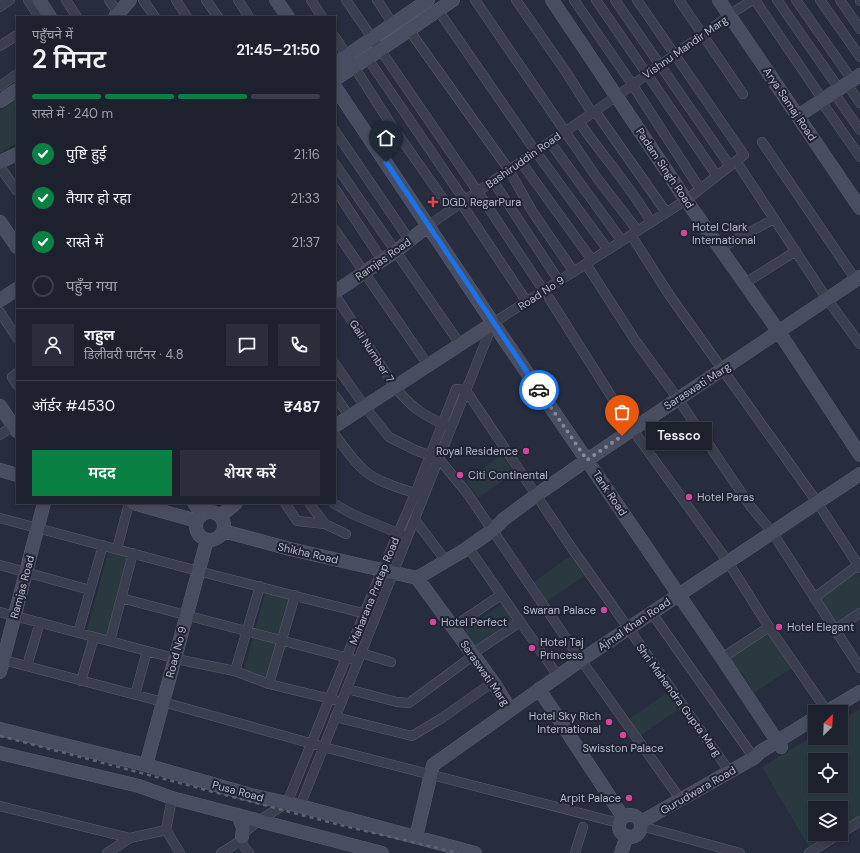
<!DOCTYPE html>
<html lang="hi">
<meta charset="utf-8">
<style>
body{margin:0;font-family:"DM Sans","Noto Sans Devanagari",sans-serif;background:#2a2e3a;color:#f1f3f6;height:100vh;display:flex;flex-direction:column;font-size:15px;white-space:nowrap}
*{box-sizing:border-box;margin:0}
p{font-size:13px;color:#a0a3aa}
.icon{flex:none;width:22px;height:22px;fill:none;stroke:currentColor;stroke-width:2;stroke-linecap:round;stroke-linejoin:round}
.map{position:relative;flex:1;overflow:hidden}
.sheet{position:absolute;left:16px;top:16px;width:320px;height:488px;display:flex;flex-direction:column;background:#1d212e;border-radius:0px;box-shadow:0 2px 6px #0003,0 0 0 1px #3b3e4a}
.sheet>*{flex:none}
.needle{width:26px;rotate:24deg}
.fabs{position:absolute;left:808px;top:705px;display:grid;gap:8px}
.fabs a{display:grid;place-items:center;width:40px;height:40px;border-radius:0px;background:#1d212e;box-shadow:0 2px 6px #0003,0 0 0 1px #3b3e4a;font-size:20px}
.pin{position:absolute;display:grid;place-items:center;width:34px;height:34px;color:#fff;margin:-41px -17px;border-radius:50% 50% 50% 0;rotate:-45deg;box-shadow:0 0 4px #0007}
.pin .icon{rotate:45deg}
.courier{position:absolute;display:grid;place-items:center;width:40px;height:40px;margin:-20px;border:3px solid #1a73e8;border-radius:50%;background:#fff;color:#222;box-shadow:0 1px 5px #0007}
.bubble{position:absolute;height:28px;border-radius:0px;background:#1d212e;box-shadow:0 2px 6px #0003,0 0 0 1px #3b3e4a;font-size:13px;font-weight:600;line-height:28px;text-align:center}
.head em{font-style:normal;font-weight:600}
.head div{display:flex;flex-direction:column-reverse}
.head{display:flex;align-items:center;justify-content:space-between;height:68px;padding:0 16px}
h1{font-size:26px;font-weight:600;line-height:30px}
.bar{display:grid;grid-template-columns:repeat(4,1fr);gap:6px 4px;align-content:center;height:48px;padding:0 16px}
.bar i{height:5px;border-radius:3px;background:#3b3e4a}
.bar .current{background:#0b8043}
.bar p{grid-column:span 4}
.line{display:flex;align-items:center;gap:10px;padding:0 16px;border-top:1px solid #3b3e4a}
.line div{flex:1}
.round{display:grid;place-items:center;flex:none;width:42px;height:42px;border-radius:0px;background:#2a2e3a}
ol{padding:0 16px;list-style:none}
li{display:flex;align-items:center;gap:12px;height:44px}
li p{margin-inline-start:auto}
li .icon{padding:4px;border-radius:50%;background:#0b8043;color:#fff;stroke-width:4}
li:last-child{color:#a0a3aa}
li i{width:22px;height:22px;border:2px solid #3b3e4a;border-radius:50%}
.action{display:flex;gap:8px;margin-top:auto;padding:8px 16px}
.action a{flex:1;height:46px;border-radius:0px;background:#0b8043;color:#fff;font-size:16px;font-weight:600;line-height:46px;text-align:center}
.action a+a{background:#2a2e3a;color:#f1f3f6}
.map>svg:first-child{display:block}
</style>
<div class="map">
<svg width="860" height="853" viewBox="0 0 860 853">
<rect width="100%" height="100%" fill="#272c3e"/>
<path fill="#2a3940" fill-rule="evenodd" d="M17,99V143L0,153V111Z
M501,455L514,473L478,498L466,480Z
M109,550L136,557L113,641L86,634Z
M570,556L584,576L547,601L534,582Z
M857,572L860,577V609L838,624L820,598Z
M266,590L294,598L271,682L243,674Z
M504,603L517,621L477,649L464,630Z
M768,631L793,667L754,693L741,671L739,672L729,657Z
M668,692L680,708L640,736L628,720Z
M860,709V817L841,828V808H815V834H831L809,847L762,767L815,735V738H841V720ZM815,760H841V786H815Z"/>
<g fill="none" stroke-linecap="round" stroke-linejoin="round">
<g stroke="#595c6c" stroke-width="10">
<path id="street" d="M28,0L39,17
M66,0L77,17
M109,0L121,17
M143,0L155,17
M176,0L187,17
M206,0L218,17
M238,0L249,17
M311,0L322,17
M346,0L478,192L544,291
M377,0L393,24
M475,0L597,178L638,231
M516,0L566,72L592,113
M574,0L632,84L700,189
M596,0L717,176
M615,0L730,166
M679,0L743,94
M755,0L823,100
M777,0L840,90
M796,0L852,80
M820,0L860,57
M840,0L860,29
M860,0V1
M0,7L10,0
M438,10L536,152L608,250
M409,30L509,170L532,211L574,272
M335,37L392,126L451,210
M0,46L17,35
M368,59L465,201
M847,84L860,103
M0,86L17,74
M834,93L860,130
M821,101L860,157
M595,111L666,212
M579,122C603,156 630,186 651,222
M335,131L410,241
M550,142L622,241
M762,142L856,280
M521,162L592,260
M335,164L460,344
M0,167L17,191
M740,167L827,299L860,344
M493,181L559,281
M335,189L382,260
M461,203L527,302
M429,225L617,96L730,15L735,11L753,0
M335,230L428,365
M631,235L670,296L817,502L860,568
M720,248L774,219
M586,264L635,340L678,399L751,507L772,532L860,668
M745,283L796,251
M335,295L395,387C412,408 423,415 447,426
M549,298L632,429L728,562L769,627L827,711
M0,312L17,338
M335,364L365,407L389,437L415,450L439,459L467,493L581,660L681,800
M17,373L12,377L17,385
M467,392L573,550L730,772
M335,396L350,417
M0,435L7,430L15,428
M335,435C344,447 353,461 365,471C379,483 401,488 419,495
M285,503L297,521L325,524L346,534
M309,503L325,524
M333,503L352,514L402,535
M0,518L198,571L370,615
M415,520L446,561
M468,547L558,676
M117,549L129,503
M0,565L90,590
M121,598L352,659
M814,598L858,565
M0,612L181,660L235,671L269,684L335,700
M651,612L754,758
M453,627L501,595
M836,629L860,613
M78,633L103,545
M110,641L133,553
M361,653L391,662
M472,654L520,622
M722,658L769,627
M0,659L163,702L331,749L619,823
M27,666L40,622
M235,671L260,586
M81,681L94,637
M269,684L295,595
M347,689L397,702L409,703L474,655
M135,695L147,651
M335,717L412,736L442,718L493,682
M0,806L130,838L166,830L172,798
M300,806L493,323L686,200L744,155L637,0
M641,826L740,853
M166,830L180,853
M841,833L860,821
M240,841L249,853
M107,853L130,838
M221,853L240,841L245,832L258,821L287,803L382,570L415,494L456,389H459L467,392
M575,853L583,827
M809,853L839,834"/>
</g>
<g stroke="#595c6c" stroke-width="14">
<path id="secondary" d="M39,0L50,17
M276,0L288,17
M552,0L686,200L779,332L860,455
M719,0L860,208
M115,17L130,0
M335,64L428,0
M335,79L380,50L453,0
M335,87L493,323L722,658L781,747
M0,101L17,90
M798,116L860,75
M0,162L17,154
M0,222L17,247
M335,292L396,251L429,225
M0,300L17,289
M0,406L17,431
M335,426L493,323
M0,470L17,475
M133,503L197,521
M194,503L202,514
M196 526a14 14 0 1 1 28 0a14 14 0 1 1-28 0Z
M220,516L236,503
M223,531L290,549L417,578L493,682L510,709
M417,578L463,551L493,530L504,519L535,496L587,460L860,277
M0,672L44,503
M539,689L623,817
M826,712L860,692
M0,729L146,765L251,795L300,806L475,853
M0,753L139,786L172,798L382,853
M146,765L207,540
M619 826a11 11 0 1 1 22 0a11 11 0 1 1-22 0Z
M238,815L243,828L242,837
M641,822L754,758L760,752L815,718
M416,837L433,765L581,660L860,474
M621,853L627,836"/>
</g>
<use href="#street" stroke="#3b3e4e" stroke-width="9"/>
<use href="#secondary" stroke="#494d61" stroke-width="13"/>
<path stroke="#5d6275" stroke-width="2.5" stroke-dasharray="4 4" stroke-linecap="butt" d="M0,736L340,825L459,853"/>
</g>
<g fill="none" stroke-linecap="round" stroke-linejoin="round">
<path stroke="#858898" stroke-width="4" stroke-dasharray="0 7.2" d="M539,390L587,460L622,436"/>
<path stroke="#1a73e8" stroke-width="5" d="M386,162L539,390"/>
</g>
<path fill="#e0444e" stroke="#202333" stroke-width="1.5" d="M431 196h4v4h4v4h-4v4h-4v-4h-4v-4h4z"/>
<g fill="#d1479c" stroke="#202333" stroke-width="1.5">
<circle cx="684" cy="233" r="4"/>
<circle cx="526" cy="451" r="4"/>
<circle cx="460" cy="475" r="4"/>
<circle cx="689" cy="497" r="4"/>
<circle cx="604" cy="610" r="4"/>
<circle cx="433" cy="622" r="4"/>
<circle cx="779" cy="627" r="4"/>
<circle cx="532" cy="648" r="4"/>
<circle cx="609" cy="722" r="4"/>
<circle cx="623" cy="735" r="4"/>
<circle cx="629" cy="798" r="4"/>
</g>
<g text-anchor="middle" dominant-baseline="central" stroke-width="4" stroke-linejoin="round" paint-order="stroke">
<g font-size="11" fill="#b7bac9" stroke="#202333">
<text transform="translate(685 47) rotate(-35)">Vishnu Mandir Marg</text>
<text transform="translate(790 104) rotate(56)">Arya Samaj Road</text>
<text transform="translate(523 160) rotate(-35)">Bashiruddin Road</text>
<text transform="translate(665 168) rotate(56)">Padam Singh Road</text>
<text transform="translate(383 259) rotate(-35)">Ramjas Road</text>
<text transform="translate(541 293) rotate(-33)">Road No 9</text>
<text transform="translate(372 351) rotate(57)">Gali Number 7</text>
<text transform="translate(697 386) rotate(-33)">Saraswati Marg</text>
<text transform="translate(610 493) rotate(56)">Tank Road</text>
<text transform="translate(308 553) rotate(13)">Shikha Road</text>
<text transform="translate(22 587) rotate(-75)">Ramjas Road</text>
<text transform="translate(374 591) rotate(-68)">Maharana Pratap Road</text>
<text transform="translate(634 624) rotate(-34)">Ajmal Khan Road</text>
<text transform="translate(176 652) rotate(-75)">Road No 9</text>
<text transform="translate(485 673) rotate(55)">Saraswati Marg</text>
<text transform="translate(679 700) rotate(54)">Shri Mahendra Gupta Marg</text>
<text transform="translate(698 790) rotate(-30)">Gurudwara Road</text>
<text transform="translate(238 791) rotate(15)">Pusa Road</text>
</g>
<g font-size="11" fill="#b7bac9" stroke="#202333" text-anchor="start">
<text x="442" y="202">DGD, RegarPura</text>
<text x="692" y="227">Hotel Clark<tspan x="692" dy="13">International</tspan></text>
<text x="518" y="451" text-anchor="end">Royal Residence</text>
<text x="468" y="475">Citi Continental</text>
<text x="697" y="497">Hotel Paras</text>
<text x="596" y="610" text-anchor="end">Swaran Palace</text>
<text x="441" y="622">Hotel Perfect</text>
<text x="787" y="627">Hotel Elegant</text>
<text x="540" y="642">Hotel Taj<tspan x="540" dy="13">Princess</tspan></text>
<text x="601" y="716" text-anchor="end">Hotel Sky Rich<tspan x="601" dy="13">International</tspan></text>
<text x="623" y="748" text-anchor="middle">Swisston Palace</text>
<text x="621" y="798" text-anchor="end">Arpit Palace</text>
</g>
</g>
</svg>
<div class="fabs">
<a><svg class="needle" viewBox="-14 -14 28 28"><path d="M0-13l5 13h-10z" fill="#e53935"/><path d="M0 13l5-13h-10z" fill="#a0a3aa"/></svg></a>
<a><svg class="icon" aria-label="locate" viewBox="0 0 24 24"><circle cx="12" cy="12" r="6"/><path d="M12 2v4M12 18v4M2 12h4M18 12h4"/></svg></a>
<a><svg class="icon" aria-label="layers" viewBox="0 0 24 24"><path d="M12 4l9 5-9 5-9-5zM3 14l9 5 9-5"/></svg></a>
</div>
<div class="pin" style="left:622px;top:436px;background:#ea580c"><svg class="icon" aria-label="bag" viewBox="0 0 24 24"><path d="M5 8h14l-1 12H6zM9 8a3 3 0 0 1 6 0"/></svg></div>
<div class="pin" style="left:386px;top:162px;background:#1f2937"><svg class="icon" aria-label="home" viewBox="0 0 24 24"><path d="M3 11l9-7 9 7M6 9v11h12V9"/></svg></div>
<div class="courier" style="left:539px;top:390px"><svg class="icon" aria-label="car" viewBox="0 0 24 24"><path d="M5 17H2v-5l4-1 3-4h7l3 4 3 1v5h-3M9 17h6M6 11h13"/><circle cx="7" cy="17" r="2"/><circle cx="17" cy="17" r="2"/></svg></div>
<div class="bubble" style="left:646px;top:422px;width:66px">Tessco</div>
<section class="sheet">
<div class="head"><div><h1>2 मिनट</h1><p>पहुँचने में</p></div><em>21:45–21:50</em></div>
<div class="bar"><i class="current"></i><i class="current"></i><i class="current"></i><i></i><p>रास्ते में · 240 m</p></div>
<ol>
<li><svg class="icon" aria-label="check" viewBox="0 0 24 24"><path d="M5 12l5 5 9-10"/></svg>पुष्टि हुई<p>21:16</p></li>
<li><svg class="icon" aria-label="check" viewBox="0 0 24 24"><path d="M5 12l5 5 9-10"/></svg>तैयार हो रहा<p>21:33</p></li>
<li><svg class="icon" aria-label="check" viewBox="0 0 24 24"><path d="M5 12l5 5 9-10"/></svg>रास्ते में<p>21:37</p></li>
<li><i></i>पहुँच गया</li>
</ol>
<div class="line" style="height:72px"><a class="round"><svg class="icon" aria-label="person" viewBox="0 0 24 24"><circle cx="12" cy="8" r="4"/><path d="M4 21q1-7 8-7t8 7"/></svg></a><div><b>राहुल</b><p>डिलीवरी पार्टनर · 4.8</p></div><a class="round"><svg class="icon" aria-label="chat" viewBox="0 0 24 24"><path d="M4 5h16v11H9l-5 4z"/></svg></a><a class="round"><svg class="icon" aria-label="phone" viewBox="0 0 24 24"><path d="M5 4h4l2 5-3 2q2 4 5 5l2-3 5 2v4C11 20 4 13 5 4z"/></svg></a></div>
<div class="line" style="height:52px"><div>ऑर्डर #4530</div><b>₹487</b></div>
<div class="action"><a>मदद</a><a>शेयर करें</a></div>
</section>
</div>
